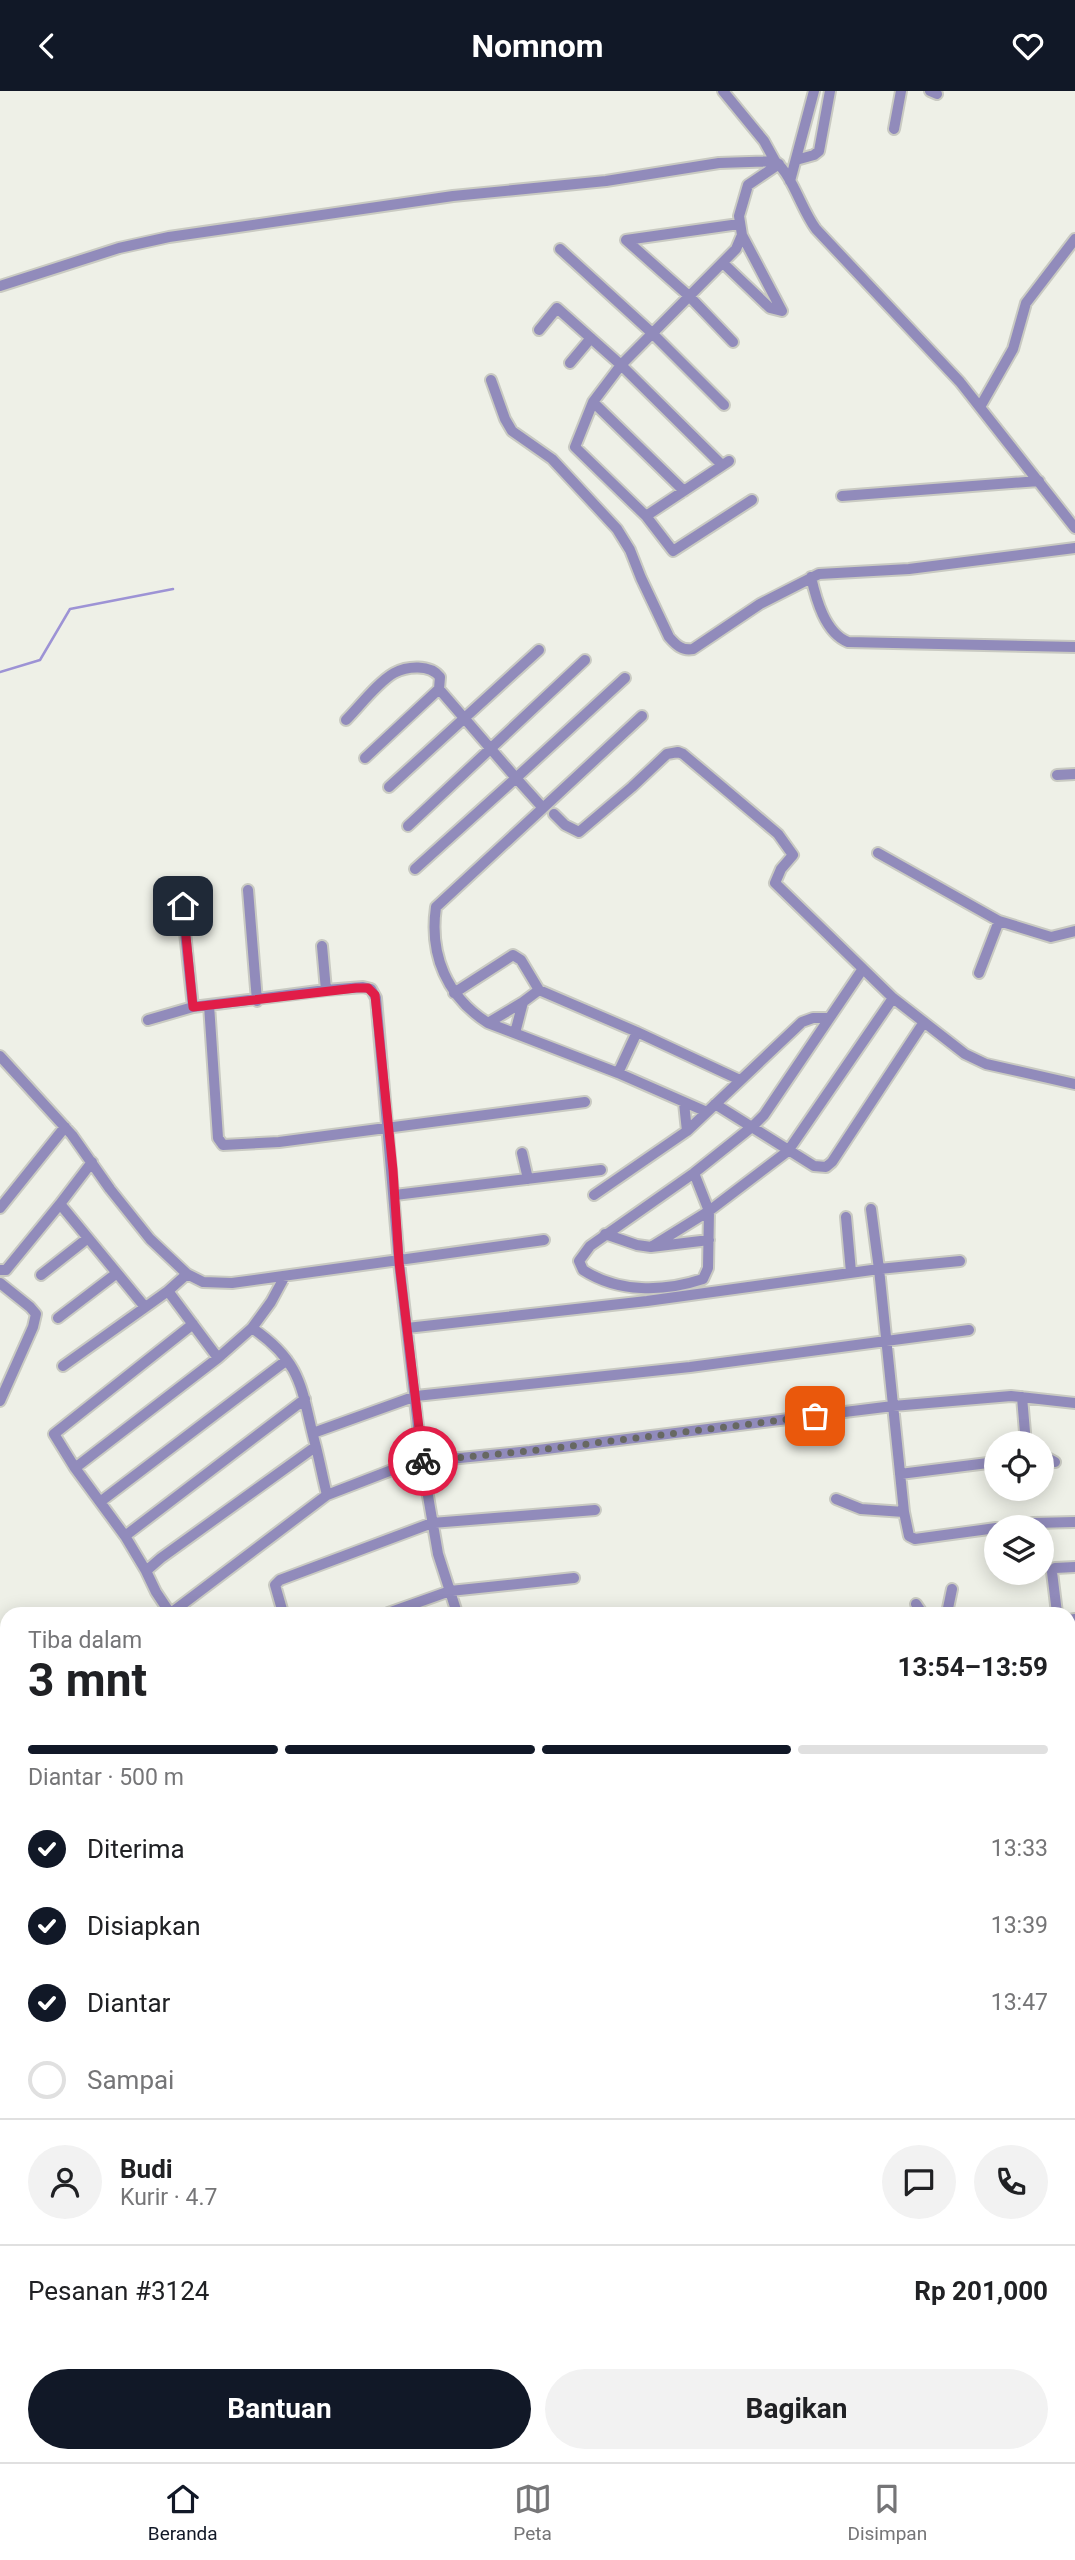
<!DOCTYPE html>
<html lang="id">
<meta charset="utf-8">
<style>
body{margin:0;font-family:Roboto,sans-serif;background:#f2f2f2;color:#202124;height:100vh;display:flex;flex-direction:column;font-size:26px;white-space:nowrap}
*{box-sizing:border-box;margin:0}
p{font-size:23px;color:#757577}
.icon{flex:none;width:38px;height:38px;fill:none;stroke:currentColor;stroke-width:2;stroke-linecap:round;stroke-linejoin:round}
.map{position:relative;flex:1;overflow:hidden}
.panel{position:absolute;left:0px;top:1516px;width:1076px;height:856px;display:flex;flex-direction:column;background:#fff;border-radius:21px 21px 0 0;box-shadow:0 4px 18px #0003}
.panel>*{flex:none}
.fabs{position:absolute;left:984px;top:1340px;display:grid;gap:14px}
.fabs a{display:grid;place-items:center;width:70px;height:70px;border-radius:50%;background:#fff;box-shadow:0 4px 18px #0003;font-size:35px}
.pin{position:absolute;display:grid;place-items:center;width:60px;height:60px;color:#fff;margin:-30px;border-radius:14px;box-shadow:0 4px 10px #0006}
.courier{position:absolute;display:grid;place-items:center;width:70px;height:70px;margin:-35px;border:5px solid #e11d48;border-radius:50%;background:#fff;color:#222;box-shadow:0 2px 9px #0007}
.summary em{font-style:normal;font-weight:700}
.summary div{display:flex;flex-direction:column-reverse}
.summary{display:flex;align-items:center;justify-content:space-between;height:119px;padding:0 28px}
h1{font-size:46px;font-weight:700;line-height:52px}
.bar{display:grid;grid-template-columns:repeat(4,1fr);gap:10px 7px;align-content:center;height:84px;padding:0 28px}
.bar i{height:9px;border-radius:5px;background:#e0e0e0}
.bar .current{background:#111827}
.bar p{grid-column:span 4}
.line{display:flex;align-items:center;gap:18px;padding:0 28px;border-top:2px solid #e0e0e0}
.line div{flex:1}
.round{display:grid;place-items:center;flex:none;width:74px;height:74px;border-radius:37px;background:#f2f2f2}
ol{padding:0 28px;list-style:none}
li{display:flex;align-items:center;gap:21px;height:77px}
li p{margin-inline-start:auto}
li .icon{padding:7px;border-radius:50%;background:#111827;color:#fff;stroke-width:4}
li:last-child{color:#757577}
li i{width:38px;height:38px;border:4px solid #e0e0e0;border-radius:50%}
.action{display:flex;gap:14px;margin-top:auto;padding:14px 28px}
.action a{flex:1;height:80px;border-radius:42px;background:#111827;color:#fff;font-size:28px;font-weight:700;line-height:80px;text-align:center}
.action a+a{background:#f2f2f2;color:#202124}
header{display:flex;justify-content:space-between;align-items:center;height:91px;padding:0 28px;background:#111827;color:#fff;font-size:32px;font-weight:700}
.tab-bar{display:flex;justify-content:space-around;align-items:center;height:98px;border-top:2px solid #e0e0e0;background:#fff;font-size:19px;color:#757577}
.tab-bar a{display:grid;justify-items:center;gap:4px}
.tab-bar .current{color:#111827}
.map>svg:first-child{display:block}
</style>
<header><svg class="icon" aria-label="back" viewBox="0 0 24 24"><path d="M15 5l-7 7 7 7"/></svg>Nomnom<svg class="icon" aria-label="heart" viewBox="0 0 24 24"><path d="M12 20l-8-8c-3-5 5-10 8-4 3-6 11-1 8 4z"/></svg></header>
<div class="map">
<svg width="1075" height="2371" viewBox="0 0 1075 2371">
<rect width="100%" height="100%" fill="#eef0e7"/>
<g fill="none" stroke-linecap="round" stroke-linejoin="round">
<path stroke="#9d93d5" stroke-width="2.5" d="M0,581L40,569L70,518L173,498"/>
<g stroke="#c9cac2" stroke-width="14">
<path id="minor" d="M723,0L764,50L775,70
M930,0L937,3
M894,38L901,0
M796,69L814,64L819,60L830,0
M790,90L814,0
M560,158L652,242L724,314
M723,172L770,217L782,220L742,144
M0,195L119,157L169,146L453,105L606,90L719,72L775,70C793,85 801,118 816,138L960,291L1075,437
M539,239L557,217L621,274L722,374
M733,251L689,205L626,149L739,133
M570,272L591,247
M491,289L505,328L512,340L552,368L617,438L630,459L641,487L669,546C676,554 682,560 693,558L760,513L819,483L909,478L1075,457
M593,311L684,400
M980,316L1013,258L1026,212L1075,148
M842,405L1039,390
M752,409L673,460L646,425L575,356L593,311L621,274L736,158L742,144L739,125L748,94L779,73
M646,425L729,370
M811,486C816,508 825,542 848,551L1075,556
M346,629C359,616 378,591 394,582C407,575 430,573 440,586L439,598L516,687L625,587
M365,667L439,598
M1057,684L1075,683
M389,696L539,559
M543,717L642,625
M554,723L565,734L579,741L632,696L667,663L678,661L683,663L778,743L793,764L781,778L775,792L893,907L965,963L986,973L1075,993
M408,735L585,569
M878,762L999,830L1051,846L1075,840
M415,778L516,687L543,717L436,816C429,864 447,906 488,932L618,982L707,1021
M180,795L193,916
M248,799L257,910
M322,855L326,899L363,896L371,898L376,907L399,1171L422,1370L438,1463L457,1522
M979,882L999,830
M454,902L513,864L521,869L539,899
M209,914L218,1047L223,1054L279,1051L585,1011
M148,929L193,916L326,899
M488,932L523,911
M515,942L523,911L539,899L637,941L740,989
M0,965L72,1044L110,1098L150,1148L187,1183L203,1191L232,1192L544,1149
M618,982L637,941
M684,1012L687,1040
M715,1013L814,1075L826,1076L832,1071L924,931
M522,1062L528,1088
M92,1071L60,1113L145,1216
M694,1082L709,1120L708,1177L703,1188C664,1201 618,1202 583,1179L579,1170L590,1155L694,1082L753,1035L764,1024L862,879
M395,1104L601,1079
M594,1104L687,1040L802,931L813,927H828
M0,1117L65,1036
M871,1118L879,1178L960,1170
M846,1126L851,1181
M605,1143L637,1154L651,1156L709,1149
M651,1156L709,1120L788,1060L893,907
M0,1179H6L60,1113
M187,1183L168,1200L218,1267
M41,1184L88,1147
M0,1192L30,1216L36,1223L33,1236L0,1310
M58,1227L117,1182
M252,1237C305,1273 301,1301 316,1356C320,1372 323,1388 327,1404
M407,1237L647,1210L879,1178L904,1421L909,1445L915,1448L996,1437
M63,1275L168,1200
M1022,1306L1026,1353
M313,1342L416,1305L690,1276L969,1239
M1041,1367L1046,1366L1055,1371
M75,1377L218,1267L252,1237L271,1211L285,1185
M900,1383L996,1371
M836,1408L861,1418L904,1421
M100,1411L287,1269
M1025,1437L1033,1432L1075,1431
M125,1445L305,1308
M146,1480L125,1445L75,1377L54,1343L193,1233
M916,1513L922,1522
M170,1522L156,1501L146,1480L161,1467L315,1356
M171,1522L327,1404L410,1372L530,1360L893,1315L1011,1305L1075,1312
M283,1522L275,1494L280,1489L432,1432L595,1419
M388,1522L450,1500L574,1487
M947,1522L952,1498
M1057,1522L1052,1481L1055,1477L1075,1476
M1069,1529L1075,1528
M1075,1564V1592
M1069,1820L1075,1818
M1069,1971H1075
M1069,2029H1075
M1069,2081L1075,2082
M1069,2148L1075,2147
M1069,2172L1075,2222
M211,2364L254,2369
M398,2364V2371
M932,2364L933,2371
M491,2371V2364
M618,2371L620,2364
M698,2371L700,2364"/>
</g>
<g stroke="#c9cac2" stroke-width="19">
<path id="highway" d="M0,2295H7
M1069,2346L1075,2347"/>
</g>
<use href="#minor" stroke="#918bbb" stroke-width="10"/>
<use href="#highway" stroke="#340d75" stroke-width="16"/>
</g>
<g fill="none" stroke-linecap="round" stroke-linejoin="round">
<path stroke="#676862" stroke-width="7" stroke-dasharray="0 12.6" d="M423,1370L530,1360L815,1325"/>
<path stroke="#e11d48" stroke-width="9" d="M183,815L193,916L356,897H368L375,904L393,1079L399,1171L423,1370"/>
</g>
</svg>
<div class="fabs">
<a><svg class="icon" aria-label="locate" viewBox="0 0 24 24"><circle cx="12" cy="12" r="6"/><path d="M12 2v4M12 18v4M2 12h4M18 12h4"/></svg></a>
<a><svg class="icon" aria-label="layers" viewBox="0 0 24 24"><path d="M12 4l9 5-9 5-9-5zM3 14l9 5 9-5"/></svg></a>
</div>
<div class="pin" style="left:815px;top:1325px;background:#ea580c"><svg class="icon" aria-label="bag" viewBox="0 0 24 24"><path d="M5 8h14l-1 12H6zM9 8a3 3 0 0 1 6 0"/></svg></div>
<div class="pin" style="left:183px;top:815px;background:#1f2937"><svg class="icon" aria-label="home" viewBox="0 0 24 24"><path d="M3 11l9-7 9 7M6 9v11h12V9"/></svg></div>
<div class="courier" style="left:423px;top:1370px"><svg class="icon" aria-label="bike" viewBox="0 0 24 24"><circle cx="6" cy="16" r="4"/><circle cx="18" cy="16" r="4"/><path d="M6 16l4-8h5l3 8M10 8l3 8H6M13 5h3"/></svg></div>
<section class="panel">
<div class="summary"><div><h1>3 mnt</h1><p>Tiba dalam</p></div><em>13:54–13:59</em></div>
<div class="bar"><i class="current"></i><i class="current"></i><i class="current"></i><i></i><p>Diantar · 500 m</p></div>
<ol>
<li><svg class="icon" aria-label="check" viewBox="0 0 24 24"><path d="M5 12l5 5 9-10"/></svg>Diterima<p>13:33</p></li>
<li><svg class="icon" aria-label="check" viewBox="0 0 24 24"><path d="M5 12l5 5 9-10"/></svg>Disiapkan<p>13:39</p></li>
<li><svg class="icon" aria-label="check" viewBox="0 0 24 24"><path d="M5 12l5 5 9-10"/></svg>Diantar<p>13:47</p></li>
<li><i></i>Sampai</li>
</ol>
<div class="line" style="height:126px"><a class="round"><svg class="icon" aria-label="person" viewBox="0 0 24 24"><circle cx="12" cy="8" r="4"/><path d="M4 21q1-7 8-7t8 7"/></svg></a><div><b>Budi</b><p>Kurir · 4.7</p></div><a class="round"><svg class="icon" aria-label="chat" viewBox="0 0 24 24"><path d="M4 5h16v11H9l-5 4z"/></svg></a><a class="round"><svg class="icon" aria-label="phone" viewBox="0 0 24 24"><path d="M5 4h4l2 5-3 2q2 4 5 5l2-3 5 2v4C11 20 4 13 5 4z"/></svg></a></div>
<div class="line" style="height:91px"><div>Pesanan #3124</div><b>Rp 201,000</b></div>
<div class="action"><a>Bantuan</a><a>Bagikan</a></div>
</section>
</div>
<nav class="tab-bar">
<a class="current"><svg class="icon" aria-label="home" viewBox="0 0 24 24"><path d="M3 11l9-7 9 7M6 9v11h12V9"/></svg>Beranda</a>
<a><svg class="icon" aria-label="map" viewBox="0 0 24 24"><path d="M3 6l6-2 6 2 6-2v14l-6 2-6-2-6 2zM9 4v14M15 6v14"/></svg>Peta</a>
<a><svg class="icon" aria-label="saved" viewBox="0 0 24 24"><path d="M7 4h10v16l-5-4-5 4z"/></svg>Disimpan</a>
</nav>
